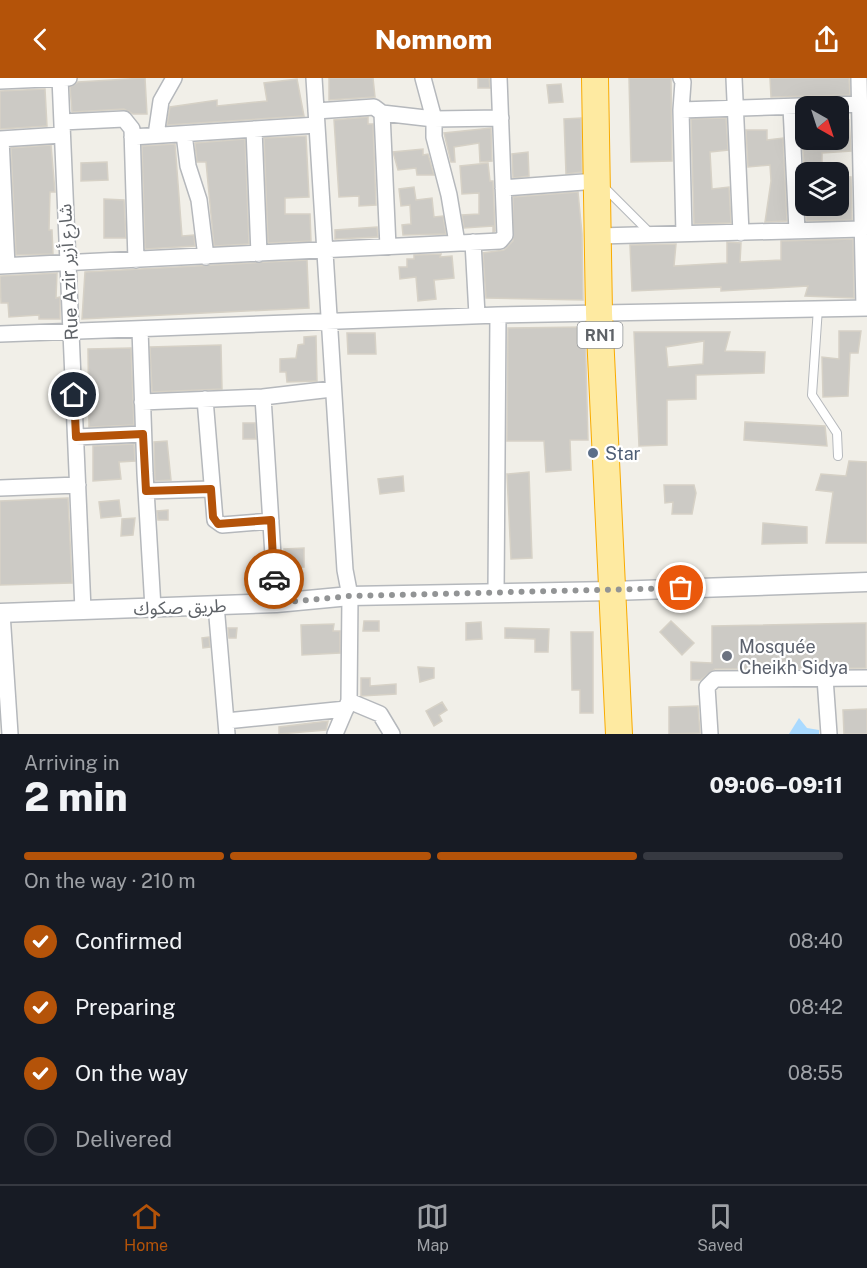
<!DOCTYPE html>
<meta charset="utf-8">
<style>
body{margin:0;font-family:"Public Sans","Noto Sans Arabic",sans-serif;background:#20242c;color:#f1f3f6;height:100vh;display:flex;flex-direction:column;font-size:22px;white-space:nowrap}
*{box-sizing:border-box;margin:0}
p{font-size:20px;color:#9ea1a6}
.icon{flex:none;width:33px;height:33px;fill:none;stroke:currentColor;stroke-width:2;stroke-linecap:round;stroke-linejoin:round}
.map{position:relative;height:656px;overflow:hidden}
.sheet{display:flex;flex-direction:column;background:#171b24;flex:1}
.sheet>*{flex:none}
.needle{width:39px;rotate:141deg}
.buttons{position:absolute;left:795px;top:18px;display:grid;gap:12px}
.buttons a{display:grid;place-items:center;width:54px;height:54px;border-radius:12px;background:#171b24;box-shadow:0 6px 24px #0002;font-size:30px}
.pin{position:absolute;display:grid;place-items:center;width:51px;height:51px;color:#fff;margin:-26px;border:3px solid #fff;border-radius:50%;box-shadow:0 2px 6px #0007}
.courier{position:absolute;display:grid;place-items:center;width:60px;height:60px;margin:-30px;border:4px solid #b45309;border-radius:50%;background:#fff;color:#222;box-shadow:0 2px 8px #0007}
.overview em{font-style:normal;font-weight:800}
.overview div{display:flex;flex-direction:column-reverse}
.overview{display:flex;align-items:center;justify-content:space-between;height:102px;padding:0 24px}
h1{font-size:39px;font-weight:800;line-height:45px}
.bar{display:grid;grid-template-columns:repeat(4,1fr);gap:9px 6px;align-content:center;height:72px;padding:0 24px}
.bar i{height:8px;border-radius:4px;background:#363941}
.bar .current{background:#b45309}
.bar p{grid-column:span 4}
ol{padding:0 24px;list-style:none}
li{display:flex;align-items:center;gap:18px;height:66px}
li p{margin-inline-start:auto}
li .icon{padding:6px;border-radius:50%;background:#b45309;color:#fff;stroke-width:4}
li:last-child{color:#9ea1a6}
li i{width:33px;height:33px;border:3px solid #363941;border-radius:50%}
header{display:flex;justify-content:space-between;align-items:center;height:78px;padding:0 24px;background:#b45309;color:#fff;font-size:27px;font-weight:800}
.tabs{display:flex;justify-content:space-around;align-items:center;height:84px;border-top:2px solid #363941;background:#171b24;font-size:16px;color:#9ea1a6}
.tabs a{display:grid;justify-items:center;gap:3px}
.tabs .current{color:#b45309}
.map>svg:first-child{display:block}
</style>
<header><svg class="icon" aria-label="back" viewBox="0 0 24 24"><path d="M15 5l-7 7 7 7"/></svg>Nomnom<svg class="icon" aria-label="share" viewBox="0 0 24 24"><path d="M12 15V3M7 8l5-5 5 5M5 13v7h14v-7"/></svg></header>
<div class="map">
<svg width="867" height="656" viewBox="0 0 867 656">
<rect width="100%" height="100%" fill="#f1efe8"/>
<path fill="#aadaff" d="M799,640L807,650L819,652V656H789Z"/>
<path fill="#cccac5" stroke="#d6d1c6" stroke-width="1.5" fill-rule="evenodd" d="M145,0L147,36H133L124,31L72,34L70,9L78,4Z
M329,0H373L375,19L329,22Z
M478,0H489L490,10H478Z
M629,0H671L672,83L631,84Z
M770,0H849L850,17L771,19Z
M297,1L304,38L167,47L170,29L217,22V28L267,23L264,5Z
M561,6L563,24L549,25L547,7Z
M45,11L47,48L0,51V13Z
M368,39V46H373L376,127L359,128V118L339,119L334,42Z
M581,40L582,94L566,96L564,41Z
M726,40L728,72L710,74L712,111L729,109L731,145L694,146L691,41Z
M849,42L851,73L822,75V87L804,88L802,58H806V62H838V46Z
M491,50L492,83L480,84L479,65L454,69L455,84H451L444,55Z
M746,52H767V62L783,60L787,143L765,144L771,103L770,87L748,89Z
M306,58L309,119L285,120V136H310L311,163L268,165L264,60Z
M245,61L249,166L214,168L206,84H197L195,65Z
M175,66L182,158L194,157L195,168L145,171L142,68Z
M51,67L55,114H50L49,152H52L53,176L16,177L11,70Z
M423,71V77L428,76L434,97H417L416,90L398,92L393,74Z
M528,74L529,98L513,100L512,76Z
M107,84L108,102L81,103V85Z
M488,85L490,103H493L495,153L493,154V148L464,150L462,137L479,136V115L462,116L460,88Z
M838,98L851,99L852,142L806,143V128H838Z
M414,109L416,122L432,120L434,139L443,138L446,156L403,157L402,147L411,146L410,127L401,128L399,111Z
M578,114L582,156L583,222L486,220L483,175L504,172L513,163V119Z
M104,121L124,122L126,160H104Z
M377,149L378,159L335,161V152Z
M853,161L854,220L805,218L808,208L721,213V209L632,213L630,167L676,166L674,188L727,185V164L741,165L740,184L781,182V163Z
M441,176L440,179L452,178L454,200L434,202L436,221L418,223L416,199L400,201L399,189H407V181H414V177Z
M307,182L309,230L82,241L85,194Z
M57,195L56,220L60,219V241H39V237L9,239L8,225H1L0,198Z
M585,249L588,362H570L571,392L546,394L544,363H507L508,250Z
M839,253H861L858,275H850L848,318L823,319L822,279L839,281Z
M634,254H730L725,273L765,274L764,295L696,297V321L667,322V367L639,368ZM704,263L703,286L668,289L666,269Z
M347,255H375L376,276H348Z
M316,258L317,303L287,304L286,294H280V281L296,280L298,267L304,266V259Z
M221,267L222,311L152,314L150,269Z
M131,270L134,347L89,349L88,271Z
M745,344L825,348L827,368L744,362Z
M243,345H255L256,361H243Z
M167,363L171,402L155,403L154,364Z
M134,366L135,383L119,384L121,401L93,403V368Z
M849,383L867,384V465H826L833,414L816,412L821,396L846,398Z
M529,394L532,480L511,481L507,396Z
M403,398L404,413L380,416L378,401Z
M664,407H694L696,415L692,436H672L673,424L665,425Z
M68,420L72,505L0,507V423Z
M119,422L121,438L101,440L99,424Z
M168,432V442H158L157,433Z
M135,440L133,457L121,458L122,441Z
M763,445L807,449V465L762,466Z
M304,470V489L285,490L284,471Z
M364,543H379V553H363Z
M671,543L694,565L682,577L660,554Z
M481,544L482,561L466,562V545Z
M866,545V590L715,591L700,602H691V584L712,585V548Z
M334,546L333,553H340V575L302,577L301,547Z
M228,550H237L236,560H229Z
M505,550L549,551L548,574H535V561L505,560Z
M571,554H593V635H580V612H572Z
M209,559L210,569L203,570L202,560Z
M418,589L434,590V600L420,604Z
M361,600H370V608L396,606V616L361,618Z
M442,624L447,632L439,637L442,643L434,648L426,633Z
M698,628L700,655L669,656V629Z
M867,631V656H844L843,632Z
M328,643L326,652L279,656V649Z"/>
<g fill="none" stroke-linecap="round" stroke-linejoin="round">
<g stroke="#b5b8bc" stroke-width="10">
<path id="service" d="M602,107L651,156
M818,230L812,317L837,355L838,378"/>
</g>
<g stroke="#b5b8bc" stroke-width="18">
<path id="minor" d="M60,0L83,532
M314,0L345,492L350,518L349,623L335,656
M423,0L434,41V59L449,117L457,165
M681,0L683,4L681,32L684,156
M734,0L741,155
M859,0L864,230
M0,3L69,0
M791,29L797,153
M681,32L860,26
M316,33L374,29L382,35L388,169
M382,35L434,41L501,40
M62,44L124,41L132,51L136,182
M254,51L259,176
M184,56L188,88L199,122L206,179
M156,57L161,23L174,0
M132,59L317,47
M0,61L62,57
M1,61L7,188
M503,110L597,103
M599,158L862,151
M473,164L477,237
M0,188L500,163L505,157L499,0
M140,251L145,395L153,530
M0,256L498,237L867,230
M205,321L215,442L222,447L271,443
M142,324L263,319
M76,359L143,356
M0,410L78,407
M146,413L211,411
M496,516L498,237
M276,525L263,319L332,311
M216,527L227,656
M2,535L10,656
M825,600L829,656
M349,623L380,636L392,656
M226,643L346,631
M710,656L707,609L715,601L867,600"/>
</g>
<g stroke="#b5b8bc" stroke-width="21">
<path id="tertiary" d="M0,535L276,525L350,518L612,513L867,504"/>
</g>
<g stroke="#f9ab00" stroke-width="28">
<path id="trunk" d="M595,0L599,235L619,656"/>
</g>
<use href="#service" stroke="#fff" stroke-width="8"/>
<use href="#minor" stroke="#fff" stroke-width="15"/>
<use href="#tertiary" stroke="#fff" stroke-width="18"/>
<use href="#trunk" stroke="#feeaa1" stroke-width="26"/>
</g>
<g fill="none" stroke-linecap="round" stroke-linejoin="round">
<path stroke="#929495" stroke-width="6" stroke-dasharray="0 10.8" d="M274,501L276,525L350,518L681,510"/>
<path stroke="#b45309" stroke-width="8" d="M74,317L76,359L143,356L146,413L211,411L213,439L218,446L271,442L274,501"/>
</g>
<circle fill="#5c6f8a" stroke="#fff" stroke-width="2" cx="593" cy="375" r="6"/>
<circle fill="#6b7280" stroke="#fff" stroke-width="2" cx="727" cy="578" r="6"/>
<g text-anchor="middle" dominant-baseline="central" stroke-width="4.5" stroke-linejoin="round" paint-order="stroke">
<rect fill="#fff" stroke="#8f9295" stroke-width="1.5" x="577.5" y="244" width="45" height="26" rx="4.5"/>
<g font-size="16" font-weight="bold" fill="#5f6368">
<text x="600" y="257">RN1</text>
</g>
<g font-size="18" fill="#5f6368" stroke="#fff">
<text transform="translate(68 194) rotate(-93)">Rue Azir شارع أزير</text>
<text transform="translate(180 529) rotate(-2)">طريق صكوك</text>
</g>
<g font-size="18" fill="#4e5e75" stroke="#fff" text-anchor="start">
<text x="605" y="375">Star</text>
</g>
<g font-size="18" fill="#5b616d" stroke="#fff" text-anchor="start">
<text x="739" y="568">Mosquée<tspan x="739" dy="21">Cheikh Sidya</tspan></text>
</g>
</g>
</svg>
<div class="buttons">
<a><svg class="needle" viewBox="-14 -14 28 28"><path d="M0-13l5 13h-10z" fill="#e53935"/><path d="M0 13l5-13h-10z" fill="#9ea1a6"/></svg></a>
<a><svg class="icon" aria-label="layers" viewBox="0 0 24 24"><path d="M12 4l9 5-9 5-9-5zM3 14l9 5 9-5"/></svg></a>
</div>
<div class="pin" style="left:681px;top:510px;background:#ea580c"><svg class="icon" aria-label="bag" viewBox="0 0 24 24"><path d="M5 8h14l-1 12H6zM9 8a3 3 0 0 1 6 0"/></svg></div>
<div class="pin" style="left:74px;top:317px;background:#1f2937"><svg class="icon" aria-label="home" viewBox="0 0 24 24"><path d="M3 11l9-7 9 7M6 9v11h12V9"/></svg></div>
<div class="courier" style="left:274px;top:501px"><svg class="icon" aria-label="car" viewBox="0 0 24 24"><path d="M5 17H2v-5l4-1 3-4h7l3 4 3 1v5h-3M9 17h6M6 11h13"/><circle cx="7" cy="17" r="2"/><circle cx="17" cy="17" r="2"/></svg></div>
</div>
<section class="sheet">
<div class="overview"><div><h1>2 min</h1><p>Arriving in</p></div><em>09:06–09:11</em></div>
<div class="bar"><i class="current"></i><i class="current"></i><i class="current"></i><i></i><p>On the way · 210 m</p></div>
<ol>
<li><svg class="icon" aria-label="check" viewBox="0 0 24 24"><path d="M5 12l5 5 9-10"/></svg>Confirmed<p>08:40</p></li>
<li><svg class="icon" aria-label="check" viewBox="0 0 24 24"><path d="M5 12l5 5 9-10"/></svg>Preparing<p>08:42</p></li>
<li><svg class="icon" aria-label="check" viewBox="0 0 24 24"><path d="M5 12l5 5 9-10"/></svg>On the way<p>08:55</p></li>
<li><i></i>Delivered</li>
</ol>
</section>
<nav class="tabs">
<a class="current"><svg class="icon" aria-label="home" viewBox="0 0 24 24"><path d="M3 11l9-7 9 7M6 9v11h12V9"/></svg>Home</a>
<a><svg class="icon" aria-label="map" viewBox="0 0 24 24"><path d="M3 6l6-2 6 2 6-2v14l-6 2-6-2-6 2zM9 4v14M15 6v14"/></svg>Map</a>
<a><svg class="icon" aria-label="saved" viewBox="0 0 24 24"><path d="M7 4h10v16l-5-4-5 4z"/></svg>Saved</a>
</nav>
